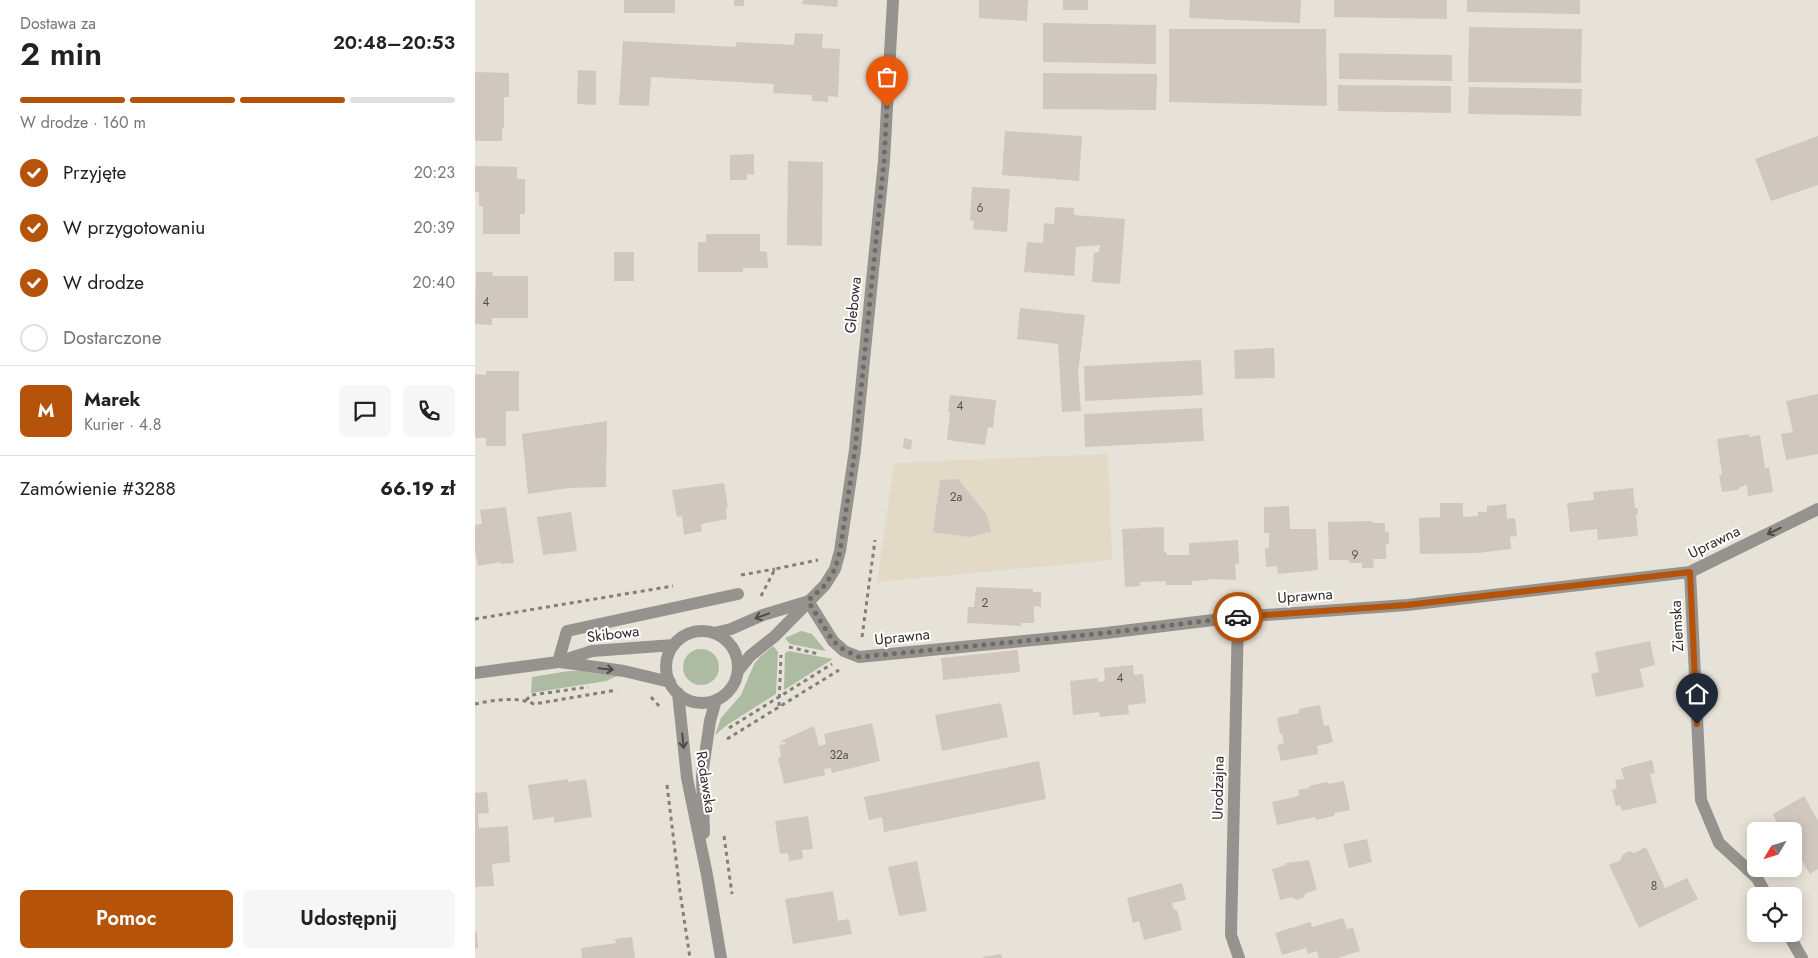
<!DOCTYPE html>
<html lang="pl">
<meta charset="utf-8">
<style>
body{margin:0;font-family:Jost,sans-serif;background:#f6f6f6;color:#222;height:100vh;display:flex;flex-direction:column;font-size:19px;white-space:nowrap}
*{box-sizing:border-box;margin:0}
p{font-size:16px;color:#767676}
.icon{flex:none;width:28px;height:28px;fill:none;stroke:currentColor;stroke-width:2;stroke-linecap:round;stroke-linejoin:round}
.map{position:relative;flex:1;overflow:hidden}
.details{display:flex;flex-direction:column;background:#fff;width:475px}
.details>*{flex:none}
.needle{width:32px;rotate:232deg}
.fabs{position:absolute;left:1272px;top:822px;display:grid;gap:10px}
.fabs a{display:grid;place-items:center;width:55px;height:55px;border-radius:8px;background:#fff;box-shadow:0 2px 12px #0003;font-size:25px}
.pin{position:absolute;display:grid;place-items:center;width:42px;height:42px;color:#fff;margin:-51px -21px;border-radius:50% 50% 50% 0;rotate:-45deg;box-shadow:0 0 5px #0007}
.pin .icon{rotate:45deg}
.courier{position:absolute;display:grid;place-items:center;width:50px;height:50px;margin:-25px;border:4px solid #b45309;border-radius:50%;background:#fff;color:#222;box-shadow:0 1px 6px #0007}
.overview em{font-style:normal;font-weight:600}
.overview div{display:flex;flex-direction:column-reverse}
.overview{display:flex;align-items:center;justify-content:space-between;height:85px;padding:0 20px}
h1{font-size:32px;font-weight:600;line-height:38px}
.bar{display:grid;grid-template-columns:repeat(4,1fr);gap:8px 5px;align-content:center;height:60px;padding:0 20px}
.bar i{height:6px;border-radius:4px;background:#e0e0e0}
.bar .current{background:#b45309}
.bar p{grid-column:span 4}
.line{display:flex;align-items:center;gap:12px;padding:0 20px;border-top:1px solid #e0e0e0}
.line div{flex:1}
.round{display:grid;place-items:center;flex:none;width:52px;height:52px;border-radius:8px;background:#f6f6f6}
ol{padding:0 20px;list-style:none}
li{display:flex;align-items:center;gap:15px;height:55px}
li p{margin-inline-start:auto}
li .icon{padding:5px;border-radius:50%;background:#b45309;color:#fff;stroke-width:4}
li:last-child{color:#767676}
li i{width:28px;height:28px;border:2px solid #e0e0e0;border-radius:50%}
.primary-button{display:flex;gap:10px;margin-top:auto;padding:10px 20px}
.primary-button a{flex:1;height:58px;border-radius:8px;background:#b45309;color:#fff;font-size:20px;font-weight:600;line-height:58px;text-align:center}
.primary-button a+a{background:#f6f6f6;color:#222}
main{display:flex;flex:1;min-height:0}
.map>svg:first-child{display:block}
</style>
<main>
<section class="details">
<div class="overview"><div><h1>2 min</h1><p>Dostawa za</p></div><em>20:48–20:53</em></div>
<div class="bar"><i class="current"></i><i class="current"></i><i class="current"></i><i></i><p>W drodze · 160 m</p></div>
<ol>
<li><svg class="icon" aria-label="check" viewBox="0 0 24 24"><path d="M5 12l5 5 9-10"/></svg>Przyjęte<p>20:23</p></li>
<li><svg class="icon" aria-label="check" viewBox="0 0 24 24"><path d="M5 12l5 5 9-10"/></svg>W przygotowaniu<p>20:39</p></li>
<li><svg class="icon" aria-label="check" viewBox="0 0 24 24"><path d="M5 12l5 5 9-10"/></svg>W drodze<p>20:40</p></li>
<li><i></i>Dostarczone</li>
</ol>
<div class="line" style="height:90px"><b class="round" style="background:#b45309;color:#fff">M</b><div><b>Marek</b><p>Kurier · 4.8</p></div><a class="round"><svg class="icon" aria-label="chat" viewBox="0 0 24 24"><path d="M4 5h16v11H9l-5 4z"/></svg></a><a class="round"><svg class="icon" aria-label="phone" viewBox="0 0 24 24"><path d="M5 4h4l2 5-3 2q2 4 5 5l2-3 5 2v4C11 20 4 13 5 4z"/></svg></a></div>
<div class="line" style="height:65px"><div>Zamówienie #3288</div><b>66.19 zł</b></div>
<div class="primary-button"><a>Pomoc</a><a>Udostępnij</a></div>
</section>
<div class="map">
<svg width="1343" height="958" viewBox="0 0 1343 958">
<rect width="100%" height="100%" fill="#e7e2d7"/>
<path fill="#e2d9c7" d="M633,454L637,560L402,582L419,463Z"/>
<path fill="#acbba1" d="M326,631L337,634L351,651L315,644L310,638Z
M298,646L303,652L301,694L252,725L240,735L246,718L266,695L279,664L285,657Z
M208 667a18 18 0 1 1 36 0a18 18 0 1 1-36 0Z
M314,651L358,659L309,690L310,653Z
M94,671H106L142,676L131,681L56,693L57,677Z"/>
<path fill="#d0c7be" d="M149,0H200V13H149Z
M259,0H269V6H259Z
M328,0H363L362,7L327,4Z
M504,0H553L552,21L504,18Z
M588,0H613V10H588Z
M715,0H826L825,23L714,18Z
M859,0H972V19L859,17Z
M992,0H1105V14L992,12Z
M568,23L681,25V64L568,62Z
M994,27L1107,29L1106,83L993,82Z
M694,29H851L852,106L694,102Z
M320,33L348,34L347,48L365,49L363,97L353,96V102L337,101V95L298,93L299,84L176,77L174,106L144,105L148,41L261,47V42L319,45Z
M864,53L977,55V81L864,79Z
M103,70L121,71V105L102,104Z
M0,72L34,73V97H29V128H27V141H0Z
M568,73L682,74L681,110L568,109Z
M863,85L976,86V113L863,111Z
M994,87L1107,89L1106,116L993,114Z
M530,131L607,136L604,181L527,175Z
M1343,136V185L1296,201L1280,159Z
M279,154V175L272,174V180H255V155Z
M313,161L348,162L347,246L312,245Z
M0,166L42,167V179H50V214H45V234H8V206H4V192H0Z
M497,187L535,189L532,232L498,229L499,221L495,220Z
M580,207L599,208V215L650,219L645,284L617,282L619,253L624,252L625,245L601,247L599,276L549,272L552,242L568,243L569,223L579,224Z
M231,234H285V251L292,252L293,268H268V272H223V242H231Z
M139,252H159V281H139Z
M1,272H18L17,276H53V318H17V325L0,324Z
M545,308L610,315L603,373L606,411L587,412L583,344L542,339Z
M799,348L800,378L760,379L759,350Z
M726,360L728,395L610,401L609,366Z
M11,371H44V411H31V446H11V438H0V374L11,375Z
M1343,394V454L1311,460L1306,434L1318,432L1311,401Z
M475,395L521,400L518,428L513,427L510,445L472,440L475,412H473Z
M727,408L729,441L610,447L609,414Z
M132,421L131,487L94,488L53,494L47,434Z
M1274,434V437L1285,435L1290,468L1294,467L1298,492L1273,496L1272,485L1265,487L1263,490L1247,492L1244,475H1247L1242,439Z
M429,438L437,440L436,450L428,448Z
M483,479L512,515L516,532L494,537L458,532L465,480Z
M249,483L253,507L251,508L252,519L226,524L227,531L209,535L207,516L202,517L197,490Z
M1158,488L1160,508H1163V514H1161L1163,536L1123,540L1122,529L1095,532L1092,503L1119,500L1118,492Z
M965,503H988V517L1003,516V512H1012V506L1031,504L1032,519L1040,518L1042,536L1035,537L1036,549L1003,553L945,554L944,518L965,517Z
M814,506L815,529H841L843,570L803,574L802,566L791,567L790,548H794V533H789V507Z
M31,507L39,563L26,564L25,562L3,566L0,550V525L7,524L5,510Z
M96,512L102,551L68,555L62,517Z
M897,521L898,523H910V531L914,533V543L911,545V559H898L899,568H887V563H874V560H854L853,522Z
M689,527V552H691L692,555H714V543L763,540L764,564H760L761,580L733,579V580L717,581V585H691V581L665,582V586L650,587L647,529Z
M501,587L558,589V592H566V607L559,606V623H546V626L492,623L493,607H499Z
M1175,641L1180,665L1165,669L1169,687L1121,697L1116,674L1124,672L1120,652Z
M543,650L545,672L468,680L466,658Z
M658,665L659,675L668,674L671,703L653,705L654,714L625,717L624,712L598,715L595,681L623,678V682L630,681L629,668Z
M526,703L533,737L467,751L460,715Z
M845,705L849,726L854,725L858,742L842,746L843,754L806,761L802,745L809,743L807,734H805L802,718L824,713V709Z
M397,723L405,761L357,773L356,768L349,769L350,775L309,784L303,758L306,757L304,745L310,744V742H307L306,741L339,726L344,746L351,744L349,734Z
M1177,760L1180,773L1175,774L1182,803L1147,811L1145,805L1141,806L1137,790L1142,788L1140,780L1149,779L1146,768Z
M564,761L571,799L409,832L407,817L394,820L389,797Z
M93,779V782L111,779L117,817L79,823V817L58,820L53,785Z
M869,781L875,810L859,813V816L841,820L840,817L802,825L797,802L824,796L823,790L834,788V786L852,782L853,784Z
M12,792L14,813L3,814L4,828L33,826L35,862L17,864L19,886L0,887V793Z
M1329,796L1343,821V869L1335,874L1323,854L1320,855L1319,852V831H1306L1298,814Z
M333,816L338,849L327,850L328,859L314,861L313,853L305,854L300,821Z
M892,839L897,862L874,868L868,844Z
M1171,847L1190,888L1212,878L1223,899L1164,928L1134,865L1146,860L1147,855L1154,851L1159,853Z
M834,860L842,890L831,893L828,898L822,900L817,897L805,900L797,869L811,865L810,863Z
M442,861L452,911L424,916L413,867Z
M707,883L711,900L697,903L699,910L701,909L703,913L707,930L669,940L664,921L658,923L652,898Z
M358,891L363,921L374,919L377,934L318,944L310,899Z
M868,918L872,929L878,928L885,951L863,958H844L842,951L833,954L831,948L807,955L800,933L835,922L837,927Z
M0,931L2,933L3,948L0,949Z
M157,937L160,958H107L106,948L141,943L140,939Z
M526,954L527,958H508V957Z"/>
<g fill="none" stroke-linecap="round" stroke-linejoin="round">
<path stroke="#838079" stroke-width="3" stroke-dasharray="4 4" stroke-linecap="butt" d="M266,575L300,569
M286,596L300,569L343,560
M0,619L198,586
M387,637L400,540
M314,647L344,654
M176,697L185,707
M51,700L57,695L113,687
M0,704C18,700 42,696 59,704L142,690
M304,706L306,655
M254,728L357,664
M252,739L364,670
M192,785L205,892L215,958
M249,836L257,894"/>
<path stroke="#96928e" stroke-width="12" d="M1215,572L1226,800L1244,843L1282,878L1292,896
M333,601L358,641L369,651L384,657L631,633L763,617L932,605L1215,572L1343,509
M763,617L756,935L764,958
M191 667a36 36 0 1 1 72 0a36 36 0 1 1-72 0Z
M239,633L256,629L288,615L331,602
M83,662L92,631L263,594
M85,662L149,671L195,682
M263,671L275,656L300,636L350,585L360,569L365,551L380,450L409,161L418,0
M0,673L83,662L117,651L199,645
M203,693L212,778L232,875L246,958
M229,833L227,776L235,721L241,700
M1313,934L1327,958"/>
</g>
<defs><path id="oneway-shaft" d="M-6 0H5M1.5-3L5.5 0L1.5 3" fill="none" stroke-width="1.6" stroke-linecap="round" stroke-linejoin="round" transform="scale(1.25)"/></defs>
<g stroke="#4e4b47">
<use href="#oneway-shaft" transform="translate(1299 531) rotate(154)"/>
<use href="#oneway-shaft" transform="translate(287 616) rotate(160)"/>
<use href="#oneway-shaft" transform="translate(131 669) rotate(6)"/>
<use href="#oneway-shaft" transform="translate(208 741) rotate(84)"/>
</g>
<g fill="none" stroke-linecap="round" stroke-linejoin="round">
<path stroke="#6f6c66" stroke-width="5" stroke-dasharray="0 9" d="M412,107L409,161L380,450L365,551L360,569L350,585L333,601L358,641L369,650L384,657L631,633L763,617"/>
<path stroke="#b45309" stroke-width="6" d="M763,617L932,605L1215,572L1222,724"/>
</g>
<g text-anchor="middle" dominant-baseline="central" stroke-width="4" stroke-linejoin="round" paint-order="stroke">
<g font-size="12" fill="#57544e">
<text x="505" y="208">6</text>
<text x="11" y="302">4</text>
<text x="485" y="406">4</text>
<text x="481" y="497">2a</text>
<text x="880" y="555">9</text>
<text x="510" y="603">2</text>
<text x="645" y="678">4</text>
<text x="364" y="755">32a</text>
<text x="1179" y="886">8</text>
</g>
<g font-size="15" fill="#2f2d29" stroke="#fff">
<text transform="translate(378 305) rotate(-84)">Glebowa</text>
<text transform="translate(1239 542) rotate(-26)">Uprawna</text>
<text transform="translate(830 596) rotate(-4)">Uprawna</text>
<text transform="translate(1202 626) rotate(-93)">Ziemska</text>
<text transform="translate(138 634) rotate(-7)">Skibowa</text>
<text transform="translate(427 637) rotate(-6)">Uprawna</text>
<text transform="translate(231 782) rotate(81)">Rodawska</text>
<text transform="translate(743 788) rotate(-89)">Urodzajna</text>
</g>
</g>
</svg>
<div class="fabs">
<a><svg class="needle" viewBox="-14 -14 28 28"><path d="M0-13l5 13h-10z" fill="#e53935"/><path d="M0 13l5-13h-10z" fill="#767676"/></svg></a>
<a><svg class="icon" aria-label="locate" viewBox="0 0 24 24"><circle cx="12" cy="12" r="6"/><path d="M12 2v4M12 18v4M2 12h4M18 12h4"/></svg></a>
</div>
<div class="pin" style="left:412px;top:107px;background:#ea580c"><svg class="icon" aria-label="bag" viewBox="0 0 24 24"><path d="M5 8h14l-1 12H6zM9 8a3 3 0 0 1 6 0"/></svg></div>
<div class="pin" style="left:1222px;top:724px;background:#1f2937"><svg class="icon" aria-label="home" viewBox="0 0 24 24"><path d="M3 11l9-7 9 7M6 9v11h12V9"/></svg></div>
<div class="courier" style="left:763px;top:617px"><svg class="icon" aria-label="car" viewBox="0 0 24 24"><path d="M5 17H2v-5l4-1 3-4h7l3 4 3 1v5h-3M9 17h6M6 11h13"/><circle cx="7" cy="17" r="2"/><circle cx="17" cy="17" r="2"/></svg></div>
</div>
</main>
